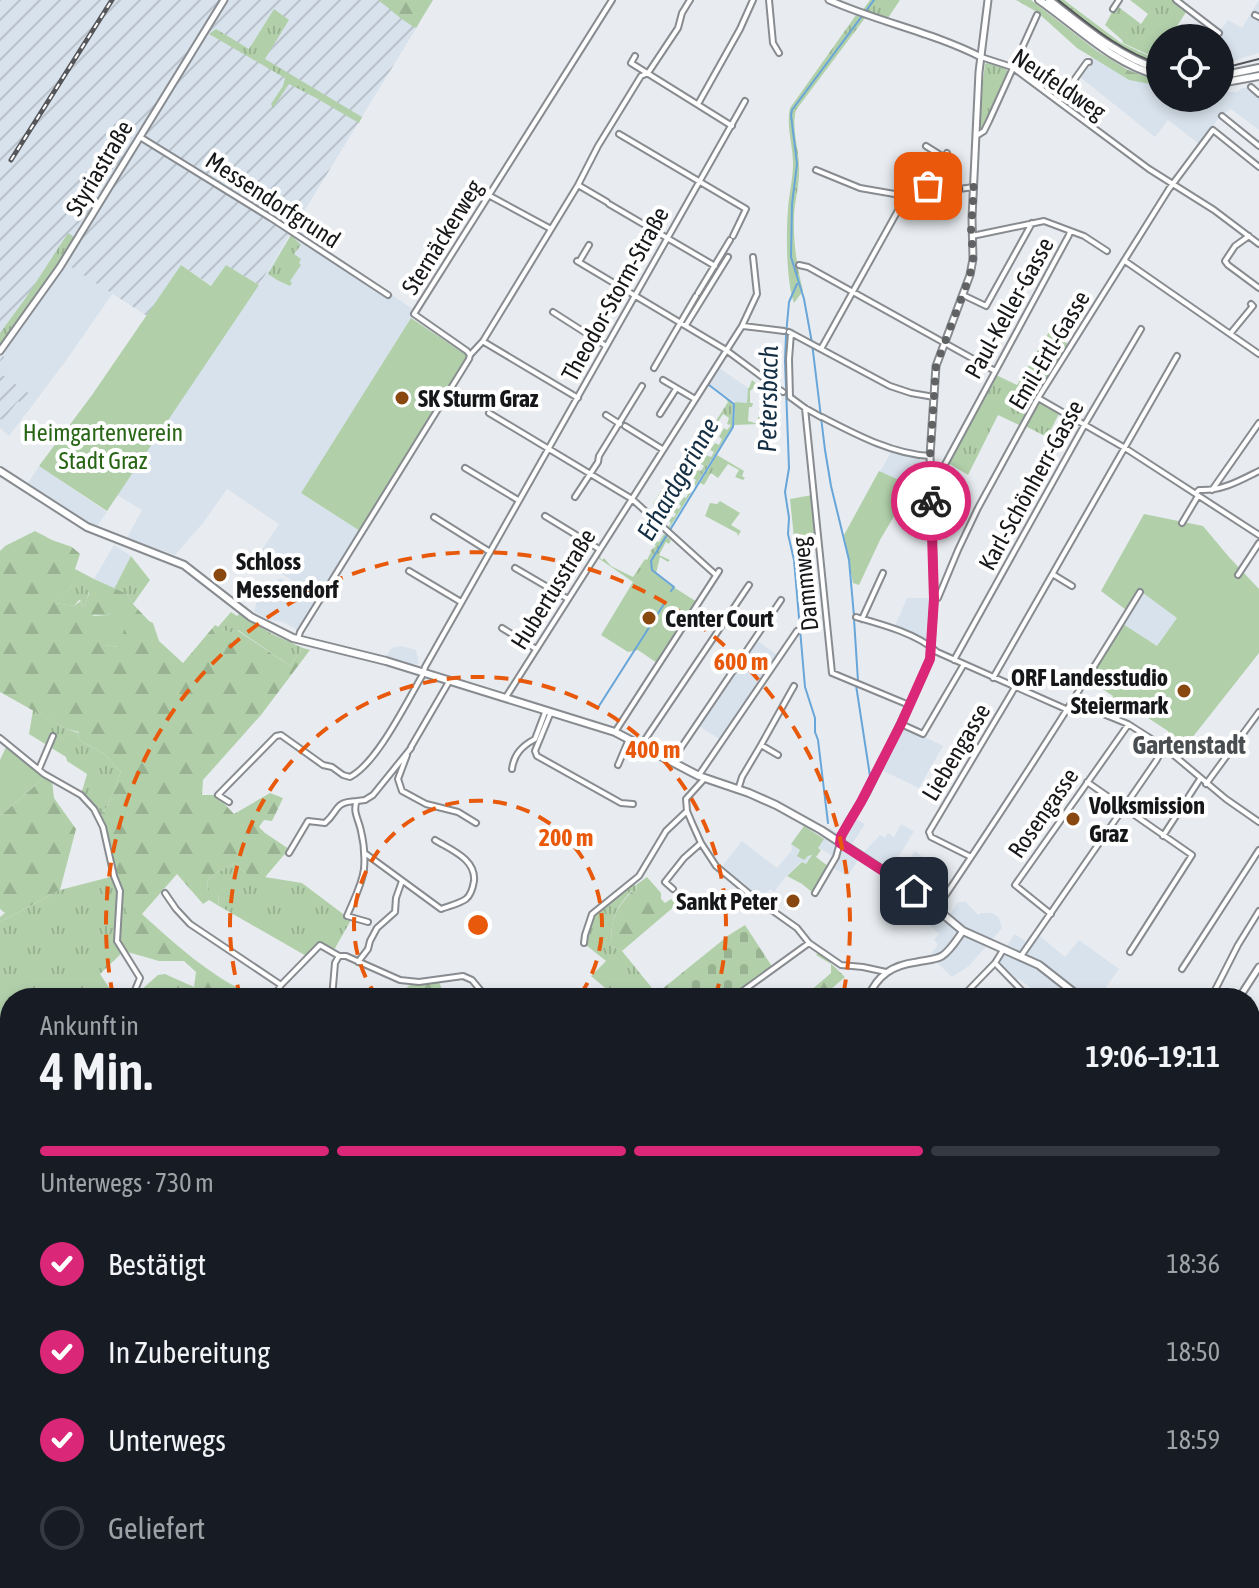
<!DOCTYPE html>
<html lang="de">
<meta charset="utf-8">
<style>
body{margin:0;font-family:"Asap Condensed",sans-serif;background:#242831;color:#f1f3f6;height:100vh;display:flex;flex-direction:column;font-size:30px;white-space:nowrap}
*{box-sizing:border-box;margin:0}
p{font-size:26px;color:#9ea1a6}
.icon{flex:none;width:44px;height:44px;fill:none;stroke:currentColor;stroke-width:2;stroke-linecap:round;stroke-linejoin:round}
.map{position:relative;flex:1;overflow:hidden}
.drawer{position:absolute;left:0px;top:988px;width:1260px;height:600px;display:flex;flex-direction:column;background:#171b24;border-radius:32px 32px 0 0;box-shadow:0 4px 12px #0003}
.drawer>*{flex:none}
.controls{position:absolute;left:1146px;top:24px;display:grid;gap:16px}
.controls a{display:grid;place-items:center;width:88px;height:88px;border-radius:50%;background:#171b24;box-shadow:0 4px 12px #0003;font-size:40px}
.pin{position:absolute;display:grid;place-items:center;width:68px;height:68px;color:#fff;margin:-34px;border-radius:16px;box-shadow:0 4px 12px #0006}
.courier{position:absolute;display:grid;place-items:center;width:80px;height:80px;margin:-40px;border:6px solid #db2777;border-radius:50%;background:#fff;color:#222;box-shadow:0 2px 10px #0007}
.overview em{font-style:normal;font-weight:600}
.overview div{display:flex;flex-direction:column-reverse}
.overview{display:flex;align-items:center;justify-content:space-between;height:136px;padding:0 40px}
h1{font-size:52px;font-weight:600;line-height:60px}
.bar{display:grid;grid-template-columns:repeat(4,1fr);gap:12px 8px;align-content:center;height:96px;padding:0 40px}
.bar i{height:10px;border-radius:6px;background:#363941}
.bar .active{background:#db2777}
.bar p{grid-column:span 4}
ol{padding:0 40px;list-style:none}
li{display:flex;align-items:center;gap:24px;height:88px}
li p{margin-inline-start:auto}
li .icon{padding:8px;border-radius:50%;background:#db2777;color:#fff;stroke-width:4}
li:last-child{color:#9ea1a6}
li i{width:44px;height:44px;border:4px solid #363941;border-radius:50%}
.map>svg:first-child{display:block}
</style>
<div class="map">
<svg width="1259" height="1588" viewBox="0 0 1259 1588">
<defs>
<pattern id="industrial-furrows" width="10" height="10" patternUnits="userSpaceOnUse" patternTransform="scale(2)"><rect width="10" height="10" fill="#d8e2ec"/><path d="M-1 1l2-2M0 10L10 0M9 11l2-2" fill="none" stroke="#b9c1ca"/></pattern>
<pattern id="grass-tufts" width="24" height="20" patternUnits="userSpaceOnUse" patternTransform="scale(2)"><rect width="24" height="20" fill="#b1d0aa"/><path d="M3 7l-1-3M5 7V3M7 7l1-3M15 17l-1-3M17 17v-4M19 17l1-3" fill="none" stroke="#98b292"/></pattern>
<pattern id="forest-firs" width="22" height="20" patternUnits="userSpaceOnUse" patternTransform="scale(2)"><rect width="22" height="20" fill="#b1d0aa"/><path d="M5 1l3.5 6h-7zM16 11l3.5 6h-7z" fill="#98b292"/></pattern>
<pattern id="cemetery-stones" width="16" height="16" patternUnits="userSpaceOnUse" patternTransform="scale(2)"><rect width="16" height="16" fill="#b1d0aa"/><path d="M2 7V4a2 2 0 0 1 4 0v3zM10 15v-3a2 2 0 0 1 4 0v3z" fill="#98b292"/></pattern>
</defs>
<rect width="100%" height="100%" fill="#e8ecf0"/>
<path fill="#d8e2ec" d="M1259,0V53L1220,65V38H1210L1213,34L1216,36L1228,20L1242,28Z
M1092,57L1129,80L1160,86V98H1220V92H1237L1242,88L1251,87L1259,94V130L1231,109L1219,118L1199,144L1168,120L1155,137L1080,77Z
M295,228L414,310L411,318L301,493L360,531L318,598L257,557L279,524L227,489L203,523L175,555L127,538L142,510L117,495L259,285Z
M65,263L113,293L65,362L9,436L0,428V357Z
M718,367L748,388L747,404L735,402L709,384Z
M892,450L905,455L920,456V461L926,462L927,484L924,492L880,472Z
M39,466L107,512L98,525L89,523L28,483Z
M114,545L131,556L114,589L94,579Z
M280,578L316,601L297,630L283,622L268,619L254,612L258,597Z
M1143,593L1178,618L1157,646L1123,624Z
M907,598H931L929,637L926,642L895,626Z
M756,640L779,656L721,740L699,726Z
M401,646L416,650L419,664H411L385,657L392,648Z
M903,726L943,746L919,788L881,770Z
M846,820H857L865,824L852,844L864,852L880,835L885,838L888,833L894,837L901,824L914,831L898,858L911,865L913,863L909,859L915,851L931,863L915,886L922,892L918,898L909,906L891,895L898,883L858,860L848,876L831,867L834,857L818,847L828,830L830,828L837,833Z
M742,841L777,868L792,850L791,844L809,857L812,855L806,865L801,862L786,876L774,892L770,889L761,899L753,895L720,869Z
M965,901L978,915L981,913H993L999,918L1002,928L969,966L952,977L930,956L938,944L934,940L939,934L930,926L945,911L950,915L957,903Z
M1014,934L1026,941L1040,936L1065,957L1079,940L1119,969L1102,993L1108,998H1073L1067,993L1063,998H1036L1039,993L1018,979L1015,983L997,964Z
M1250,1083L1259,1085V1142L1250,1139Z"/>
<path fill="url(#industrial-furrows)" d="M0,0H382L420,22L259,285L226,265L212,286L181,265L147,316L65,263L0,357Z
M3,356L10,361L1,374L37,399L27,412L18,401L3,420L0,419V360Z"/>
<path fill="url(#grass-tufts)" d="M870,0H900L888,18L862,11Z
M1055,0H1064L1121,43L1160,61V66C1120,53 1088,26 1055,0Z
M1130,0H1176L1188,9L1172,34L1177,38H1160V60L1123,43L1122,40L1105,25L1116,5L1141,24L1148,14Z
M274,9L289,20L265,59L362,117L359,123L316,98L289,84L273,108L271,104L283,86L285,78L209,34L216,29L249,49Z
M856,15L865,18L796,110C791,129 799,147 799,166C800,183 795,199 794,216C793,243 797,266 803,291L794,303C786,281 786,232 788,208C789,194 793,179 793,164C793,144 786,127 790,108Z
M987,63L1006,69L1008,73L984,129L980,128L981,97L985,64Z
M68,233L74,237L41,290L0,345V333L25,299Z
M291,235L301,245L294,254L301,259L299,263L301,265L290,281L292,283L290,286L277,280L268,274Z
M1049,332L1068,344L1019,425L998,415L968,475L948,463L996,375L1017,385Z
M724,396L731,401L733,405L732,427L668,530L667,529L671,523L669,521L672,517H674L676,514L674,512L676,508L679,509L681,506L679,504L684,497L686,498L696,480L684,472L697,451L699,453L689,468L694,471L698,470L701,471L704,466L701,464L706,455L711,457L714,452L710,450L715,443L719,445L722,439L719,437L724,428L727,430L731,425L727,424L729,418L723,414L716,425L714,424L728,402Z
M1039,401L1060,412L1047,437L1025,426Z
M717,455L744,471L742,476L745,478L743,480L735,477L739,470L728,464L718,478L711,473L704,485L700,483Z
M664,534L671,540L669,544L666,542L659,555L670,560L668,562L660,557L656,573L667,581L666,583L643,568L633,582L598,558L601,556L600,558L602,560L604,558L611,566L633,577L645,559L647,560L651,552L650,551L656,546L654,544L656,541L659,542Z
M131,556L150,580L133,604L127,594L114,589Z
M75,569L94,579C88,586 89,597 85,606L81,605L82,601L79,600L74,606L54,603C68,592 75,587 75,569Z
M231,612L237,616L239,614L272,634L303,648L290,666L238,630L230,633L218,627Z
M33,710L66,729L79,733L78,739L104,754L121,772L108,805L99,819L94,809L81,795L87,774L67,761L66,757L29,734Z
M235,863L247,874L302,883L351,920L334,950L320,944L308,957L219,906L218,895L208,892L207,881L216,873Z
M114,876L131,894L118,938L124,951L100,974L116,998H10V1093L4,1098L0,1097V922L60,890Z
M634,882L637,889L635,892L631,891C613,913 612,917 611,946L622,951L652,988L641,998H628L624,995L617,998L591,976L606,961L586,945L588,927L593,915Z
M165,974L194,987L211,998H132L158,975Z"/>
<path fill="url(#forest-firs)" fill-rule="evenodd" d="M378,0H433L416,28C404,22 390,9 378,0Z
M1016,0H1031L1097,51L1128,70L1160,82V86L1129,80L1077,48L1037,12Z
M35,531L52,540L72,547L80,554L75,569V580L67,593L55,603L74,606L82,600L81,605L85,606L89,593L84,584L90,583L94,579L127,594L133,604L149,621L153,623L159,641L183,663L215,625L230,633L237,630L290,666L303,648L310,650L261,715L203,780L202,795H216L234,814L270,793L283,798L272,821L264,820L259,827L265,833L289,849L266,876L264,888L252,887L247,874L235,863L216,873L207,881L208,891L218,895L219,906L209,900L203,904L177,874L142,914C175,944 209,975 250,994L247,998H211L194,987L196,972L184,961H159L124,951L118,938L130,894L114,876L103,827L99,819L108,805L121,772L104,754L78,739L79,732L66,729L0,692V551L5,546ZM110,613L118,647L106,645L93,615L107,616Z
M46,776L52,780L54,798L76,829L60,890L0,922V917L5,913L0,909V816Z
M647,877L661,893V899L665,903L671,899L676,905L622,951L611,946C612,917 613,913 632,891L635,892L637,889L636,885Z
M819,952L845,977L830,990L827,998H802L831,973V964L816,955Z
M439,982L446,998H394L410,985Z
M0,1342L10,1354V1486L0,1479Z
M115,1578H356L346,1588H113Z"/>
<path fill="url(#cemetery-stones)" d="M745,925L773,968L730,998H651L729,935Z"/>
<path fill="#b1d0aa" d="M181,265L211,286L226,265L259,285L107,511L39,466L92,395Z
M411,318L465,354L467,358L360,531L301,493Z
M752,380L763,389L756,386L750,391V403H753L752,407H749L748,421L755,423L757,422L758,417H761L760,424L734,425L735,402L747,403L748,388H749Z
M676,467L683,472L662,504L673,511L668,519L653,504Z
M879,471L912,486L880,540L859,585L853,583L844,535Z
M812,495L815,535L794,538L790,499Z
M720,501L740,513L731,525L741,531L738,536L737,533L705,516L710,503L717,504Z
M1144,514L1203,526L1229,557L1259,589V653L1188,743H1184L1168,734V731L1128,705L1125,708L1122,705L1123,701L1112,699L1113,696L1095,684L1088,683L1123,624L1157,646L1177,618L1143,593L1130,613L1101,591Z
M642,567L697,602L657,663L638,650L628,652L601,635Z
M113,611L125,626L122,637V643L118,647L106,645C100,636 89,629 81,621L86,616H107Z
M6,747L10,751L17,752L46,776L0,816V760Z
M804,826L824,839L818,848L821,850L816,857L828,866L813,893L802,884L787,876L802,862L806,864L812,855L808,856L804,860L797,856L800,850L791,844Z
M1250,1265L1259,1269V1322L1250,1316Z"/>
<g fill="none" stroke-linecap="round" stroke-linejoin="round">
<path stroke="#68a5d8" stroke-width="2" d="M797,284L789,302L786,335L785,361L789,468L785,492L789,518L788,534L794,560L805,687L815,718V732L818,740L828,823
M671,591L674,587L652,570L651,561L733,427L734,404L709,385
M854,616L849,560L831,486L825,450L812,343L804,299L791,257L792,204L797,164L791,115L792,110L874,0
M854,619L858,681
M856,685L870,776L864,789
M599,706L664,604
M0,1459L10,1473
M7,1485L10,1488
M0,1517L10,1516
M526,1578L530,1588
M74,1588L76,1578
M648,1588L657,1578"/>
<g stroke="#888c90" stroke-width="8">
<path id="minor" d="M769,0L773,43L779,53
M1176,0L1219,33
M1113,9L1119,0
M1255,15L1259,17
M635,56L631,63L732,126
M981,57L1012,67L1149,169L1214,210L1259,244
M1251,87L1259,94
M1059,101L1087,62H1089
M698,104L740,29L753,0
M1222,116L1259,146
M619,134L746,209L733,236
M976,136L984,131L989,121L1037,15
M140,137L271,218L388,295
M926,146L945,158
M915,165L935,175
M816,170L860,188L906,196L974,187
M578,185L607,202
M904,185L928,186
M925,194L947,153
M490,196L551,229
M609,204L715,266
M972,236L1044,221L1084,236L1107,251
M1249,236L1235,246L1225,261L1228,265L1259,288
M577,261L726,350L773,385L772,386
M1125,261L1259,354
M579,262L589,245
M799,265L808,267L995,371
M698,293L730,240
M963,295L986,306L1032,223
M553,312L606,346
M686,325L728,257
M743,326L784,331
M789,332L890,386L911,393L934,397
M1230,334L1253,306L1251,304
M484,342L578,398
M821,349L906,196
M470,355L483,341L578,185L598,146L641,76L648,73L678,28L682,13L690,0
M654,368L696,296
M663,380L695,399
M773,385L783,392
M790,397L789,359L791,333
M790,397L805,408L821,417
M1038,398L1125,448L1259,535
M805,408L832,673L909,705
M489,413L632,499L716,575
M660,414L676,389
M606,415L620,424
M822,417C855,434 892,454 930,456
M625,426L662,449
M465,468L518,500
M931,484L936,481L1069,235L1070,231
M1212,490L1259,423
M1196,493L1199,490C1222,491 1239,481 1259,471
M575,497L598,462L599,456L642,386
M545,516L599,549
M434,517L490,552
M1182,523L1198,496
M515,568L568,599
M409,571L461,602
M1054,575L1072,586
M1238,575L1259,543
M934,599L938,598L958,550L978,508L1038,398L1169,189L1213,130L1259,167
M856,617C881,624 918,634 937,652L1068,710L1101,713L1128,724L1164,747L1226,799L1259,822
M862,619L883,573
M502,628L536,649
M298,639L300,632L469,359L470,355L467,351L414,314L612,0
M954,660L1085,424L1141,329
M993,678L1177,356
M506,697L742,326L757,294L753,257
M551,712L535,751L537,756L621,803L633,804
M901,724L923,734L964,664
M615,732L719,571
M0,738L44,774L81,795L94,809L103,827L114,876L120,891L117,941L140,978L135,990L130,998
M642,744L749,585
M761,745L794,686
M411,747L450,680
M407,755L398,779L402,791L426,804L458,812L476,823
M672,761L781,600
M618,765L629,739
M39,769L53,736
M512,769C514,754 522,746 535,739L546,710
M699,775L797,631
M705,778L686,799L687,811L692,823L701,843L716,866L752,896L797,928L809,943
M1087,782L1192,855L1130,952
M1206,784L1259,712
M738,790L742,777L761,745L778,755
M229,802L218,795L276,736L281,735L323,765L332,767L343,775L350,777C377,763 406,703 422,676L425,667L745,101
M1163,836L1200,779
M289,853L308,821L325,823C340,810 333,802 357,801
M366,854L441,909C448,906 459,904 466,899C471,895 473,887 474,881C476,859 451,850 435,840
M971,857L931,837L929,832L1014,689
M673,889L665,882L684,858L701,843
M165,893L176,909L190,924L281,985
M815,893L836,857L840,843
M937,908C1007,804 1075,699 1140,592
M1051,914L1015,885L1128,725
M368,922L347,916C353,901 362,885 364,869C365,857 364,843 361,831C359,820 352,811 357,801L365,800L373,795L411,748
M584,943L585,935L592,914L639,876L666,831L687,811
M1021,956L1156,761L1164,747
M358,962L368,949L370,941L377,928L395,912L396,898L402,881
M995,963L1029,998
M1182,969L1259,850
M967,992L973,998
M273,998L281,985L320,945L339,956
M332,998L335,963L339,956H346L400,980L419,982L463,976L472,980L487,998
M733,998L809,943L841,965L863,967L886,972
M961,998L995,963L1003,950
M1211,998L1238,945L1259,911
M1250,1064L1259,1053
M0,1134L10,1121
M0,1194L10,1169
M0,1337L10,1349
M1250,1349L1259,1355
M1250,1361L1259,1363
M1250,1481L1259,1491
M0,1537H10
M1250,1539L1259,1554
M429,1578L431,1588
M506,1578L509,1588
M905,1581L916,1588
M47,1588L48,1578
M111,1588L113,1578
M346,1588L350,1581L356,1578
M484,1588L485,1578
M691,1588L697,1578
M816,1588V1578
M959,1588L966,1578
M1018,1588L1028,1578
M1041,1588C1047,1583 1053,1583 1061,1578
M1193,1588L1194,1578"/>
</g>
<g stroke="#888c90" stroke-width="9">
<path id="tertiary" d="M829,0C878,22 932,32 981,57
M0,351L60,267L224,0
M868,998C877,975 893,965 917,962C926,960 935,960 942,956C951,950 957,939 963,931"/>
</g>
<g stroke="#888c90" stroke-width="9">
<path id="secondary" d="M840,843C843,826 858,809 866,794C888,749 911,705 930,659L934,599L930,456L936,366L970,275L973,259L972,218L979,72L988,0
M1239,998L1259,967
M1250,1027L1259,1024"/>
</g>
<g stroke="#888c90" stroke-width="10">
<path id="primary" d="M1039,0C1078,27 1113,64 1160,76
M1049,0C1084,27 1117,56 1160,70
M1220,76L1259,68
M1220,83L1259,76
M0,471L87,527L184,565L251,617L293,638L386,661L615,732L699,776L749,793L776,805L821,830L919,894L963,931L1039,965L1081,998
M1250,1116L1259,1119"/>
</g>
<use href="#minor" stroke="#fff" stroke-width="4"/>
<use href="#tertiary" stroke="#fff" stroke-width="5"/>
<use href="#secondary" stroke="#fff" stroke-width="5"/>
<use href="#primary" stroke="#fff" stroke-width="6"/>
<path stroke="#555659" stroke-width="2" d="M1058,0C1090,25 1121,52 1160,64
M1220,69L1259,59
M1250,1065L1259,1055"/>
<g stroke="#555659" stroke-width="5">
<path id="rail" d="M11,160L112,0"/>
</g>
<use href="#rail" stroke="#fff" stroke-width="2" stroke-dasharray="6" stroke-linecap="butt"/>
</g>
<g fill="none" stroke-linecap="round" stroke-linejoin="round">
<path stroke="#606264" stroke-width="8" stroke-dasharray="0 14.4" d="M928,186L925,194L974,187L971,228L973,259L970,275L936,366L930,456L931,501"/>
<path stroke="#db2777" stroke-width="10" d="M914,891L840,843L841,836L861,802L901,724L930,659L934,599L931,501"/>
</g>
<g fill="none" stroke="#e8590c" stroke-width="4" stroke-dasharray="14 10">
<path d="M378 998A124 124 0 1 1 578 998"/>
<path d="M241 998A248 248 0 1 1 715 998"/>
<path d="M113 996A372 372 0 1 1 843 996"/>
</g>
<g fill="#884810" stroke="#fff" stroke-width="3">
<circle cx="402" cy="398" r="8"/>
<circle cx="220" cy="575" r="8"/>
<circle cx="649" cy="618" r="8"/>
<circle cx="1184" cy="691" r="8"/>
<circle cx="1073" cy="819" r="8"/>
<circle cx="793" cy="901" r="8"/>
</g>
<g text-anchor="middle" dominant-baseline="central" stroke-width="8" stroke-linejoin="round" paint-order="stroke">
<g font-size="24" fill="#161719" stroke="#fff">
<text transform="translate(1059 84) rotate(34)">Neufeldweg</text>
<text transform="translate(99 168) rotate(-59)">Styriastraße</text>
<text transform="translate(273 200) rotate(33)">Messendorfgrund</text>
<text transform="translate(442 237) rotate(-58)">Sternäckerweg</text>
<text transform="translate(615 294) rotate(-61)">Theodor-Storm-Straße</text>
<text transform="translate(1009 308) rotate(-61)">Paul-Keller-Gasse</text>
<text transform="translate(1049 350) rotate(-59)">Emil-Ertl-Gasse</text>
<text transform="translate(1031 485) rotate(-61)">Karl-Schönherr-Gasse</text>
<text transform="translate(805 584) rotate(-96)">Dammweg</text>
<text transform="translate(553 589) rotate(-58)">Hubertusstraße</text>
<text transform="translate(956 752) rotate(-59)">Liebengasse</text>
<text transform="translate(1043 813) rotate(-55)">Rosengasse</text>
</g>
<g font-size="24" font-weight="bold" fill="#161719" stroke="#fff" text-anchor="start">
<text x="418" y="398">SK Sturm Graz</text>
<text x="236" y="561">Schloss<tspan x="236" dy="28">Messendorf</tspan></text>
<text x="665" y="618">Center Court</text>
<text x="1168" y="677" text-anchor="end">ORF Landesstudio<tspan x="1168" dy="28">Steiermark</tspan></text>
<text x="1089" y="805">Volksmission<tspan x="1089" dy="28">Graz</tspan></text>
<text x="777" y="901" text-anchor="end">Sankt Peter</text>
</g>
<g font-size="24" fill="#286616" stroke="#fff">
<text x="103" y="432">Heimgartenverein<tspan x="103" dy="28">Stadt Graz</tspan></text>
</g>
<g font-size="26" font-style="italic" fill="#142f44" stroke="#fff">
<text transform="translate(768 399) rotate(-89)">Petersbach</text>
<text transform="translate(678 479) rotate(-60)">Erhardgerinne</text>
</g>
<g font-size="26" font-weight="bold" fill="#4b4e51" stroke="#fff">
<text x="1189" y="745">Gartenstadt</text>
</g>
</g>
<circle cx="478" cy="925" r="12" fill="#e8590c" stroke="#fff" stroke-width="4"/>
<g font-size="24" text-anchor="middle" font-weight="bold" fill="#e8590c" stroke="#fff" stroke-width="8" stroke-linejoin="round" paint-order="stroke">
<text x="741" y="670">600 m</text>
<text x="653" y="758">400 m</text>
<text x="566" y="846">200 m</text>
</g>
</svg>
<div class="controls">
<a><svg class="icon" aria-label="locate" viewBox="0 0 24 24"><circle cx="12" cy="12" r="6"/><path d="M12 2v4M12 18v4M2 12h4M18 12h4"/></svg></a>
</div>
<div class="pin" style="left:928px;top:186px;background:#ea580c"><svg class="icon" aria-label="bag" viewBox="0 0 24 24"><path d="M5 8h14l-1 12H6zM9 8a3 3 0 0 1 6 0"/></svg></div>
<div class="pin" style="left:914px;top:891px;background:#1f2937"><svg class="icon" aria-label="home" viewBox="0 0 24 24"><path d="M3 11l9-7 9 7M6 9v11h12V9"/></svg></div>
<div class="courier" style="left:931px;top:501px"><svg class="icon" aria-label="bike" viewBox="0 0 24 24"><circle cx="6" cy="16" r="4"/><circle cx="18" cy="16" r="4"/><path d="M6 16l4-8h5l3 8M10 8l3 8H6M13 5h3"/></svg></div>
<section class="drawer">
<div class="overview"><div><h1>4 Min.</h1><p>Ankunft in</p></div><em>19:06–19:11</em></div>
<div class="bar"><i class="active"></i><i class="active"></i><i class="active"></i><i></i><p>Unterwegs · 730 m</p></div>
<ol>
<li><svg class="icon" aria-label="check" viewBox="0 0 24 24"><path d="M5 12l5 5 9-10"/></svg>Bestätigt<p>18:36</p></li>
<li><svg class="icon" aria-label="check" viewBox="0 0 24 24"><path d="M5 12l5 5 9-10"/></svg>In Zubereitung<p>18:50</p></li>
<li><svg class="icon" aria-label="check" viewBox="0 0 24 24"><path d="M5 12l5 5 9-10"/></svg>Unterwegs<p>18:59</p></li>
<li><i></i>Geliefert</li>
</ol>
</section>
</div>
